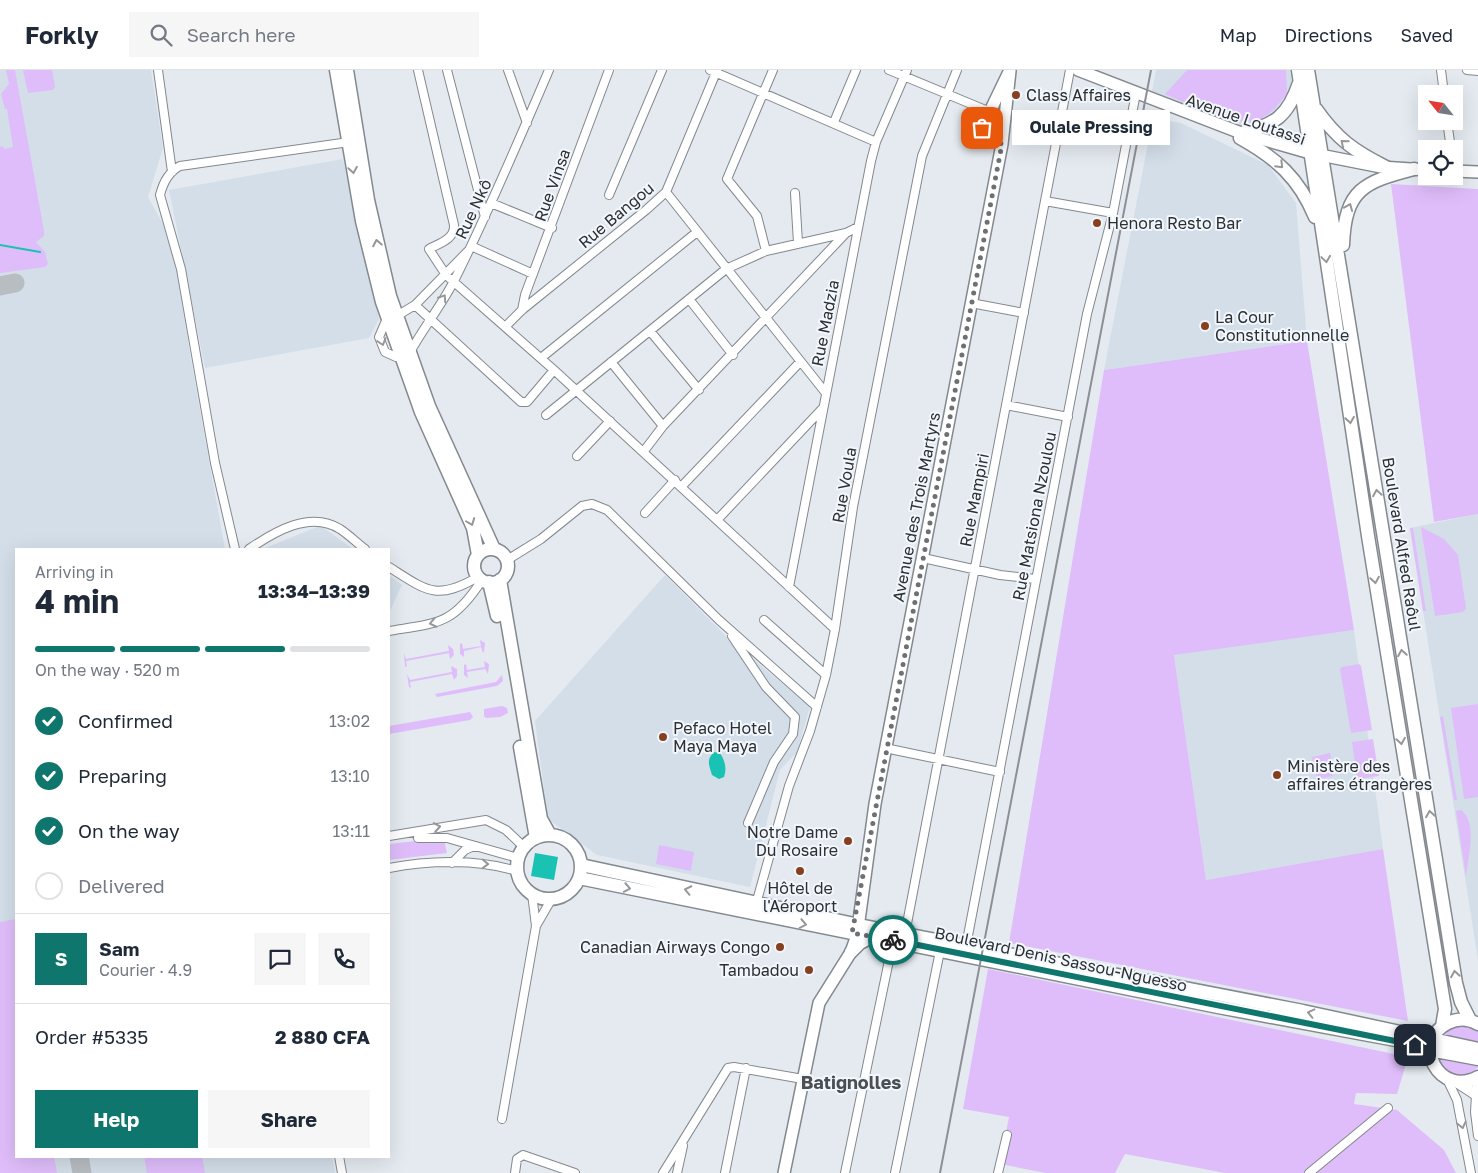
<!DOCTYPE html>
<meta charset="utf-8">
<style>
body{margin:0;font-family:"Golos Text",sans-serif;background:#f6f6f7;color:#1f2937;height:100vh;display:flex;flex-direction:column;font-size:19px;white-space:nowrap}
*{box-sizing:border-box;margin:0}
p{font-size:16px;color:#747a83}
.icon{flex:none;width:28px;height:28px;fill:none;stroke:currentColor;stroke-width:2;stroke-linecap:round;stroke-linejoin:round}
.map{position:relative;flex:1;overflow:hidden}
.panel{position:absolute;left:15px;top:478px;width:375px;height:610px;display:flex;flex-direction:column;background:#fff;border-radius:0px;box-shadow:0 5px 20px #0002}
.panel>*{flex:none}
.needle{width:32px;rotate:300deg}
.tools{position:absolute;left:1418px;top:15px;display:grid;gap:10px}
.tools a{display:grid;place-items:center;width:45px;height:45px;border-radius:0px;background:#fff;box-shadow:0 5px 20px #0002;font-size:25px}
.pin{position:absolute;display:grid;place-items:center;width:42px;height:42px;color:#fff;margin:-21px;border-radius:10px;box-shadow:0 2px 8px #0006}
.courier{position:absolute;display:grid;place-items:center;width:50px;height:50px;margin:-25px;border:4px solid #0f766e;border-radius:50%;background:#fff;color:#222;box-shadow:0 1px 6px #0007}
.bubble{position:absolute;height:35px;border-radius:0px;background:#fff;box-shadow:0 5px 20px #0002;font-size:16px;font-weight:700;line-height:35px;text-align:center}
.headline em{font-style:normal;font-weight:700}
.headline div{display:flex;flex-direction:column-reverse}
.headline{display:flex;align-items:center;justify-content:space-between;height:85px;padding:0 20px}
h1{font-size:32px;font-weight:700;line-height:38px}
.bar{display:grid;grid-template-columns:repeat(4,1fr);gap:8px 5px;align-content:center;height:60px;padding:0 20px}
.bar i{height:6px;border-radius:4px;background:#e0e1e3}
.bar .selected{background:#0f766e}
.bar p{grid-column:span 4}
.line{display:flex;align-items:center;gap:12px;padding:0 20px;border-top:1px solid #e0e1e3}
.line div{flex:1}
.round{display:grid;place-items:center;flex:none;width:52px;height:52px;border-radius:0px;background:#f6f6f7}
ol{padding:0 20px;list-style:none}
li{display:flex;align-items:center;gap:15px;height:55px}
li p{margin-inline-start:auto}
li .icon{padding:5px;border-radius:50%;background:#0f766e;color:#fff;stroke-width:4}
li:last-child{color:#747a83}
li i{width:28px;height:28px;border:2px solid #e0e1e3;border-radius:50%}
.button{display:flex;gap:10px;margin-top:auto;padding:10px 20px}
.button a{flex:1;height:58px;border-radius:0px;background:#0f766e;color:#fff;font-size:20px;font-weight:700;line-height:58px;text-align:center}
.button a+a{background:#f6f6f7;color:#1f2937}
header{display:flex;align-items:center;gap:30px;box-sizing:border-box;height:70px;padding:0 25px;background:#fff;border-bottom:1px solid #e0e1e3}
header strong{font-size:24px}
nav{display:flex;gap:28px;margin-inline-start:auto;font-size:18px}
.search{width:350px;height:45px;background:#f6f6f7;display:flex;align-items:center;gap:12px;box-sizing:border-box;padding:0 18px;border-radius:0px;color:#747a83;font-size:19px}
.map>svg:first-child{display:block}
</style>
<header>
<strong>Forkly</strong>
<div class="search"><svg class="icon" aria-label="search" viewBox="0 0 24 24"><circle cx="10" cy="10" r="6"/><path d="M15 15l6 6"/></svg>Search here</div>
<nav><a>Map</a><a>Directions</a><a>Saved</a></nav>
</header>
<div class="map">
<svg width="1478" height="1103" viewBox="0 0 1478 1103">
<rect width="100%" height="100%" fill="#e4eaf0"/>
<path fill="#d3dee9" d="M0,0H151L163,78L148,127L163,154L178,204L191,290L225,479H16V1086H332L335,1103H0Z
M1156,0H1290L1293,17L1283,37L1266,51L1238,57L1152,21Z
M1153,48L1181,53L1268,95L1296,133L1307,271L1104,300Z
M343,89L379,249L369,268L205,298L169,120Z
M1478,444V890L1410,458Z
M321,456L353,479H263L317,457Z
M389,505L402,515L389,543Z
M665,505L728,568L810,637L797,682L780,700L750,817L597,785L548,749L535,651Z
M1354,560L1383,779L1206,810L1174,584Z"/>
<path fill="#dfbdfa" d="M6,0H15L44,161V166L36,172L45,182L48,194L45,197L0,203V77L3,76L4,79L13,77L7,39H5L1,24L9,14Z
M23,0H52L55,17L53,20L28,23Z
M1187,0H1286L1287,23C1280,33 1271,45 1258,50C1232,58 1189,34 1165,24Z
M1391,114L1478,119V444L1434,452Z
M1307,271L1354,560L1174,585L1206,810L1383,779L1408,951L1009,873L1104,300Z
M1421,457L1444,469L1458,485L1466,538L1463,542L1435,546Z
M1410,458H1413L1426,541H1423Z
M480,570L485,573L484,582L483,583L481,577L464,581V587L460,584V574L462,573L463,579L481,576Z
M448,575L453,579L454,585L450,589L449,583L406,591L407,597L405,596L404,583L406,589L449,581Z
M484,591L489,594L488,604L485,599L467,602L468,608L464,605V595L466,594L467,600L485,597Z
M1359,594L1361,596L1372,660L1351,663L1340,599L1342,597Z
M451,596L457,599V606L454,610L452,604L410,612L411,618L409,617L407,604L410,610L452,602Z
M502,605L503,611L497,616L437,627L435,624L496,612Z
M1478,634V727L1464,729L1451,638Z
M502,636L507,638L508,643L500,647L486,648L484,646V639Z
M470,642L473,647L470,650L389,664V656Z
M1443,646L1457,730H1454L1440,647Z
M1373,669L1379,706L1357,709L1352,672Z
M1330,683L1331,689L1327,690L1333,706L1317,709L1316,704L1318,703L1316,691L1313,692L1312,687Z
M1461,740C1478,753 1468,786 1466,807L1456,741Z
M434,769L444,770L447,783L389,790V774Z
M659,775L694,782L691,801L656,794Z
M16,849V1086H54L57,1103H0V852Z
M988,899L1408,987L1397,1024L1356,1023L1354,1034L1397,1040L1444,1080L1456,1103H1225L1125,1084L1115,1103H1046L1000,1094L1009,1047L963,1039Z
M1459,953L1478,960V972L1439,966Z
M1435,986L1478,994V997C1460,1016 1446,1002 1435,986Z
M144,1086H202L205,1103H147Z"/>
<path fill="#19c2b2" d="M714,682L720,683C725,691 727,698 724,707L719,709L712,705C709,695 706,690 714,682Z
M535,783L558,787L554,810L531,806Z"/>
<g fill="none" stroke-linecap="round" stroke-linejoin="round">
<path stroke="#19c2b2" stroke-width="2" d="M0,175L40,182"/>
<path stroke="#b8bdc2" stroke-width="19" d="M0,216L15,213
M79,1086L82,1103"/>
<g stroke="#83898e" stroke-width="10">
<path id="minor" d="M158,0L172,102
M418,0L454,155C455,169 440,173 429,179L446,205L554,300L835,559
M447,0L485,147
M508,0L527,53
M710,0L876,72
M889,0L988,41
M1441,0L1444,24
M1467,0L1478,1
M1447,51L1451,79
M834,52L856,0
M666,122L825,322
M795,123L798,173
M609,125L662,0
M1045,131L1113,143
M491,133L552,158
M471,176L533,204
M469,180L415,235L385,253L379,267L385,282L396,287L409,284C423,258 442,235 455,209C489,141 519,70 549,0
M766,181L757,146L727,109L773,0
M689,229L733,285
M971,233L1024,243
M415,235L521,332H527L554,300
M522,240L525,225L609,0
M506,256L522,240L646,140L666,122L717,0
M650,261L699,320
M541,288L697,162
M611,292L663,356
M1006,335L1068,347
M546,345L726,199L766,181L846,163L858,157
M644,381L663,356L846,163
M577,386L610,351
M682,416L800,292
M645,443L675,410
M718,449L822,339
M235,479L215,393L181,199L160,125C163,113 168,102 180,96L349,72
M249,479C274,462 310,440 340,459C349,465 356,472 365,479
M923,488L1000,505L1035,509
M507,490L541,469L582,436L592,434L607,440L719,550L817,637
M389,497C427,521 436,531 478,507
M789,517L871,91L876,72L907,0
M764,550L826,605
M389,561C438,553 453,555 482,510
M732,566L766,617L795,647L793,664L774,692L748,753
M885,678L1000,702
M389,766L486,750L506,760L524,777
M418,768H447L518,788
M452,793L465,780L474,776
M389,798C430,790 477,789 517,801
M756,834L789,716L810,661L826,605L835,559L853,437L922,86L957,0
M536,856L551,830
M905,864L1070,0
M966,876L1087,244L1113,143L1136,23
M1477,1008L1475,1042L1478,1066
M1447,1009L1457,1030L1471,1103
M502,1049L536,856L532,824
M339,1086L342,1103
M515,1103L517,1089L523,1085L575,1103
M663,1103L728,998L734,997L803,1009
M677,1103L683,1076
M725,1103L746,998
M845,1103L893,871
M895,1103L940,881
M998,1103L1007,1065
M1309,1103L1388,1038"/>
</g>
<g stroke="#83898e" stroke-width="12">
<path id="tertiary" d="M1455,1011L1478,1026"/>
</g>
<g stroke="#83898e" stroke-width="14">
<path id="secondary" d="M1078,0L1241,63L1310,83L1381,97L1426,100
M1002,74L985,67L982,58L1008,4
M1454,101L1478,102
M784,1103L819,933L851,882L857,865L875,734L1002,74L1010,1"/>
</g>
<g stroke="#83898e" stroke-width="15">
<path id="primary" d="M336,0L362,151L382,232L421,342L473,458L478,485
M347,0L368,130L390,226L429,336L494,479
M1298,0L1368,466L1445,939L1442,956
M1308,0L1456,913L1461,932L1470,950
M1316,39C1337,69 1354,81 1386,97
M1241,63C1275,55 1288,46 1299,13
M1240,68C1276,88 1299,108 1315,147
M1343,175C1345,119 1364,112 1414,99
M474 496a17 17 0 1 1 34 0a17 17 0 1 1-34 0Z
M500,510L541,749L550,765
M489,512L497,546
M520,677L536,768
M517 797a32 32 0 1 1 64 0a32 32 0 1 1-64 0Z
M581,795L859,855L1303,941L1478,979
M579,808L1218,937L1401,971L1430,980L1478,989
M851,882L860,873L872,867
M1478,954C1469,949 1458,948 1448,953C1410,972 1439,1028 1478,1007"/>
</g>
<use href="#minor" stroke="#fff" stroke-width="8"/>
<use href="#tertiary" stroke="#fff" stroke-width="10"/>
<use href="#secondary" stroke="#fff" stroke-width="11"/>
<use href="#primary" stroke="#fff" stroke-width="12"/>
<path stroke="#8c9095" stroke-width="2" d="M940,1103L1151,0"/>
</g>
<defs><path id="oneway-chevron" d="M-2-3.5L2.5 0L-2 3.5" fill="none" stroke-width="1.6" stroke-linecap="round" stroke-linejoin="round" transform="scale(1.25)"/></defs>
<g stroke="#969798">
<use href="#oneway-chevron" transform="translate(1344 73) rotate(-141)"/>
<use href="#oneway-chevron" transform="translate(1280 95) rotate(45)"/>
<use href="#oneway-chevron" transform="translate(353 100) rotate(81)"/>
<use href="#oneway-chevron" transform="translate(1349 137) rotate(-68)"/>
<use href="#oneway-chevron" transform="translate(377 173) rotate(-101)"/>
<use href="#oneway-chevron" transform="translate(1326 189) rotate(82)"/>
<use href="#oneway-chevron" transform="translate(443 228) rotate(-57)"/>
<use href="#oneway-chevron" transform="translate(382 272) rotate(72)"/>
<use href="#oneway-chevron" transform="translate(1350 350) rotate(81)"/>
<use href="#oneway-chevron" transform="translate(1377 423) rotate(-99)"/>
<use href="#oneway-chevron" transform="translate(471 452) rotate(69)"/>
<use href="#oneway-chevron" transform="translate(1375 510) rotate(81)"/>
<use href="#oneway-chevron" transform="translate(433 553) rotate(168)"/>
<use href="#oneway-chevron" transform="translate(1402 583) rotate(-99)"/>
<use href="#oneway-chevron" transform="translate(1401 671) rotate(81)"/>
<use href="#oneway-chevron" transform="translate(1430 744) rotate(-99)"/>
<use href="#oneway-chevron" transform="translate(437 757) rotate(-10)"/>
<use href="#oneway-chevron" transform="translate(485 794) rotate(2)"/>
<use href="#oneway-chevron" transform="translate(627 818) rotate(11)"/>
<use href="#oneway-chevron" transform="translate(688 820) rotate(-168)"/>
<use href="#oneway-chevron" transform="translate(803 854) rotate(11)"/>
<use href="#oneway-chevron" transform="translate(1455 904) rotate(-99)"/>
<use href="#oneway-chevron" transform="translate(1311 943) rotate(-167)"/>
<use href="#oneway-chevron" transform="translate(1462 1055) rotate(77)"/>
</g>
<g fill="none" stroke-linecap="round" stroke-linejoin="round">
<path stroke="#6d7074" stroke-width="5" stroke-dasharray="0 9" d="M893,870L852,863L1002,74L985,67L982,58"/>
<path stroke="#0f766e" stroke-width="6" d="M893,870L1415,975"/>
</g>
<g fill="#87401f" stroke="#f1f7fd" stroke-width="2">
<circle cx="1016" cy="25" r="5"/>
<circle cx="1097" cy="153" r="5"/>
<circle cx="1205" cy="256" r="5"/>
<circle cx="663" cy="667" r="5"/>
<circle cx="1277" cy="705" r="5"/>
<circle cx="848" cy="771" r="5"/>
<circle cx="800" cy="801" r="5"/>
<circle cx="780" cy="877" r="5"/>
<circle cx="809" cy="900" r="5"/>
</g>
<g text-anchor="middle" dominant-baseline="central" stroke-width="4" stroke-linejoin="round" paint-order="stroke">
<g font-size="16" fill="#2d2f31" stroke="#f1f7fd" text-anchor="start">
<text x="1026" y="25">Class Affaires</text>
<text x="1107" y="153">Henora Resto Bar</text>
<text x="1215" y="247">La Cour<tspan x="1215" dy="18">Constitutionnelle</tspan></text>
<text x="673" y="658">Pefaco Hotel<tspan x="673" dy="18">Maya Maya</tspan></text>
<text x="1287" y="696">Ministère des<tspan x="1287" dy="18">affaires étrangères</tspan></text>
<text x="838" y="762" text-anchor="end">Notre Dame<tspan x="838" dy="18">Du Rosaire</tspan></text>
<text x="800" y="818" text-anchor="middle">Hôtel de<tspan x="800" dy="18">l'Aéroport</tspan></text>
<text x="770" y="877" text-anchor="end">Canadian Airways Congo</text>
<text x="799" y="900" text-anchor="end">Tambadou</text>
</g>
<g font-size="16" fill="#2d2f31" stroke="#f1f7fd">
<text transform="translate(1246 49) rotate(19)">Avenue Loutassi</text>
<text transform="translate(552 115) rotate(-70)">Rue Vinsa</text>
<text transform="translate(473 139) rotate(-65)">Rue Nkô</text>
<text transform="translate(616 145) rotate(-40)">Rue Bangou</text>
<text transform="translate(825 253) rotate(-79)">Rue Madzia</text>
<text transform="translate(844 415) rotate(-80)">Rue Voula</text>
<text transform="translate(974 430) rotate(-79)">Rue Mampiri</text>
<text transform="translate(916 437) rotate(-79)">Avenue des Trois Martyrs</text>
<text transform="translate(1034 446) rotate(-79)">Rue Matsiona Nzoulou</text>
<text transform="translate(1402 474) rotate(81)">Boulevard Alfred Raôul</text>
<text transform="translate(1061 889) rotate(12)">Boulevard Denis Sassou-Nguesso</text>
</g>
<g font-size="18" font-weight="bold" fill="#4a4f53" stroke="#f1f7fd">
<text x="851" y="1012">Batignolles</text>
</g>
</g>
</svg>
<div class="tools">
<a><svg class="needle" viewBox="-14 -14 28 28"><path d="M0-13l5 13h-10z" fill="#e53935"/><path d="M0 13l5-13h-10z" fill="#747a83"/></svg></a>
<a><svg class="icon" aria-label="locate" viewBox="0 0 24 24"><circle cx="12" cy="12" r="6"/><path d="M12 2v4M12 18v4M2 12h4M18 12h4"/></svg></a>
</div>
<div class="pin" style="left:982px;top:58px;background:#ea580c"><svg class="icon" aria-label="bag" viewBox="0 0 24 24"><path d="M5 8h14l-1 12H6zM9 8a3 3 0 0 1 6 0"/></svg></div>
<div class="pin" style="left:1415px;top:975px;background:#1f2937"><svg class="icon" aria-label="home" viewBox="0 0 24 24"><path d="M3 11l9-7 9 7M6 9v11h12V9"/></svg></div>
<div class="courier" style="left:893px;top:870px"><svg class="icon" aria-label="bike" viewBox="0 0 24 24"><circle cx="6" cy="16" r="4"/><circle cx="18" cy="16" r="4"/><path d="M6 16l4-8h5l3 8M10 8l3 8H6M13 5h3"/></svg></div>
<div class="bubble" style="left:1012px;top:40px;width:158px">Oulale Pressing</div>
<section class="panel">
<div class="headline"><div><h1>4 min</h1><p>Arriving in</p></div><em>13:34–13:39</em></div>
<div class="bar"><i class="selected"></i><i class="selected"></i><i class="selected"></i><i></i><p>On the way · 520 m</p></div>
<ol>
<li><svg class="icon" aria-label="check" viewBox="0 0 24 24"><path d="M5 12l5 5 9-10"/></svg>Confirmed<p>13:02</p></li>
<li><svg class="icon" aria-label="check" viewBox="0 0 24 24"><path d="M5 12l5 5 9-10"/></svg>Preparing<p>13:10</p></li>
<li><svg class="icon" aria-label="check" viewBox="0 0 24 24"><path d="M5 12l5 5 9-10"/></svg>On the way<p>13:11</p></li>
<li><i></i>Delivered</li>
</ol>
<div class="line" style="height:90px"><b class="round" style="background:#0f766e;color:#fff">S</b><div><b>Sam</b><p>Courier · 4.9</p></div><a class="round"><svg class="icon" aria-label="chat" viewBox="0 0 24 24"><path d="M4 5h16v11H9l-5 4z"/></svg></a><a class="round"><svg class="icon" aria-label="phone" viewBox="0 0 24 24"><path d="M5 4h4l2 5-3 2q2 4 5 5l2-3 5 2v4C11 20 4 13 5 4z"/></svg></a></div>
<div class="line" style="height:65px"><div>Order #5335</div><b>2 880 CFA</b></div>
<div class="button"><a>Help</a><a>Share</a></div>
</section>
</div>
